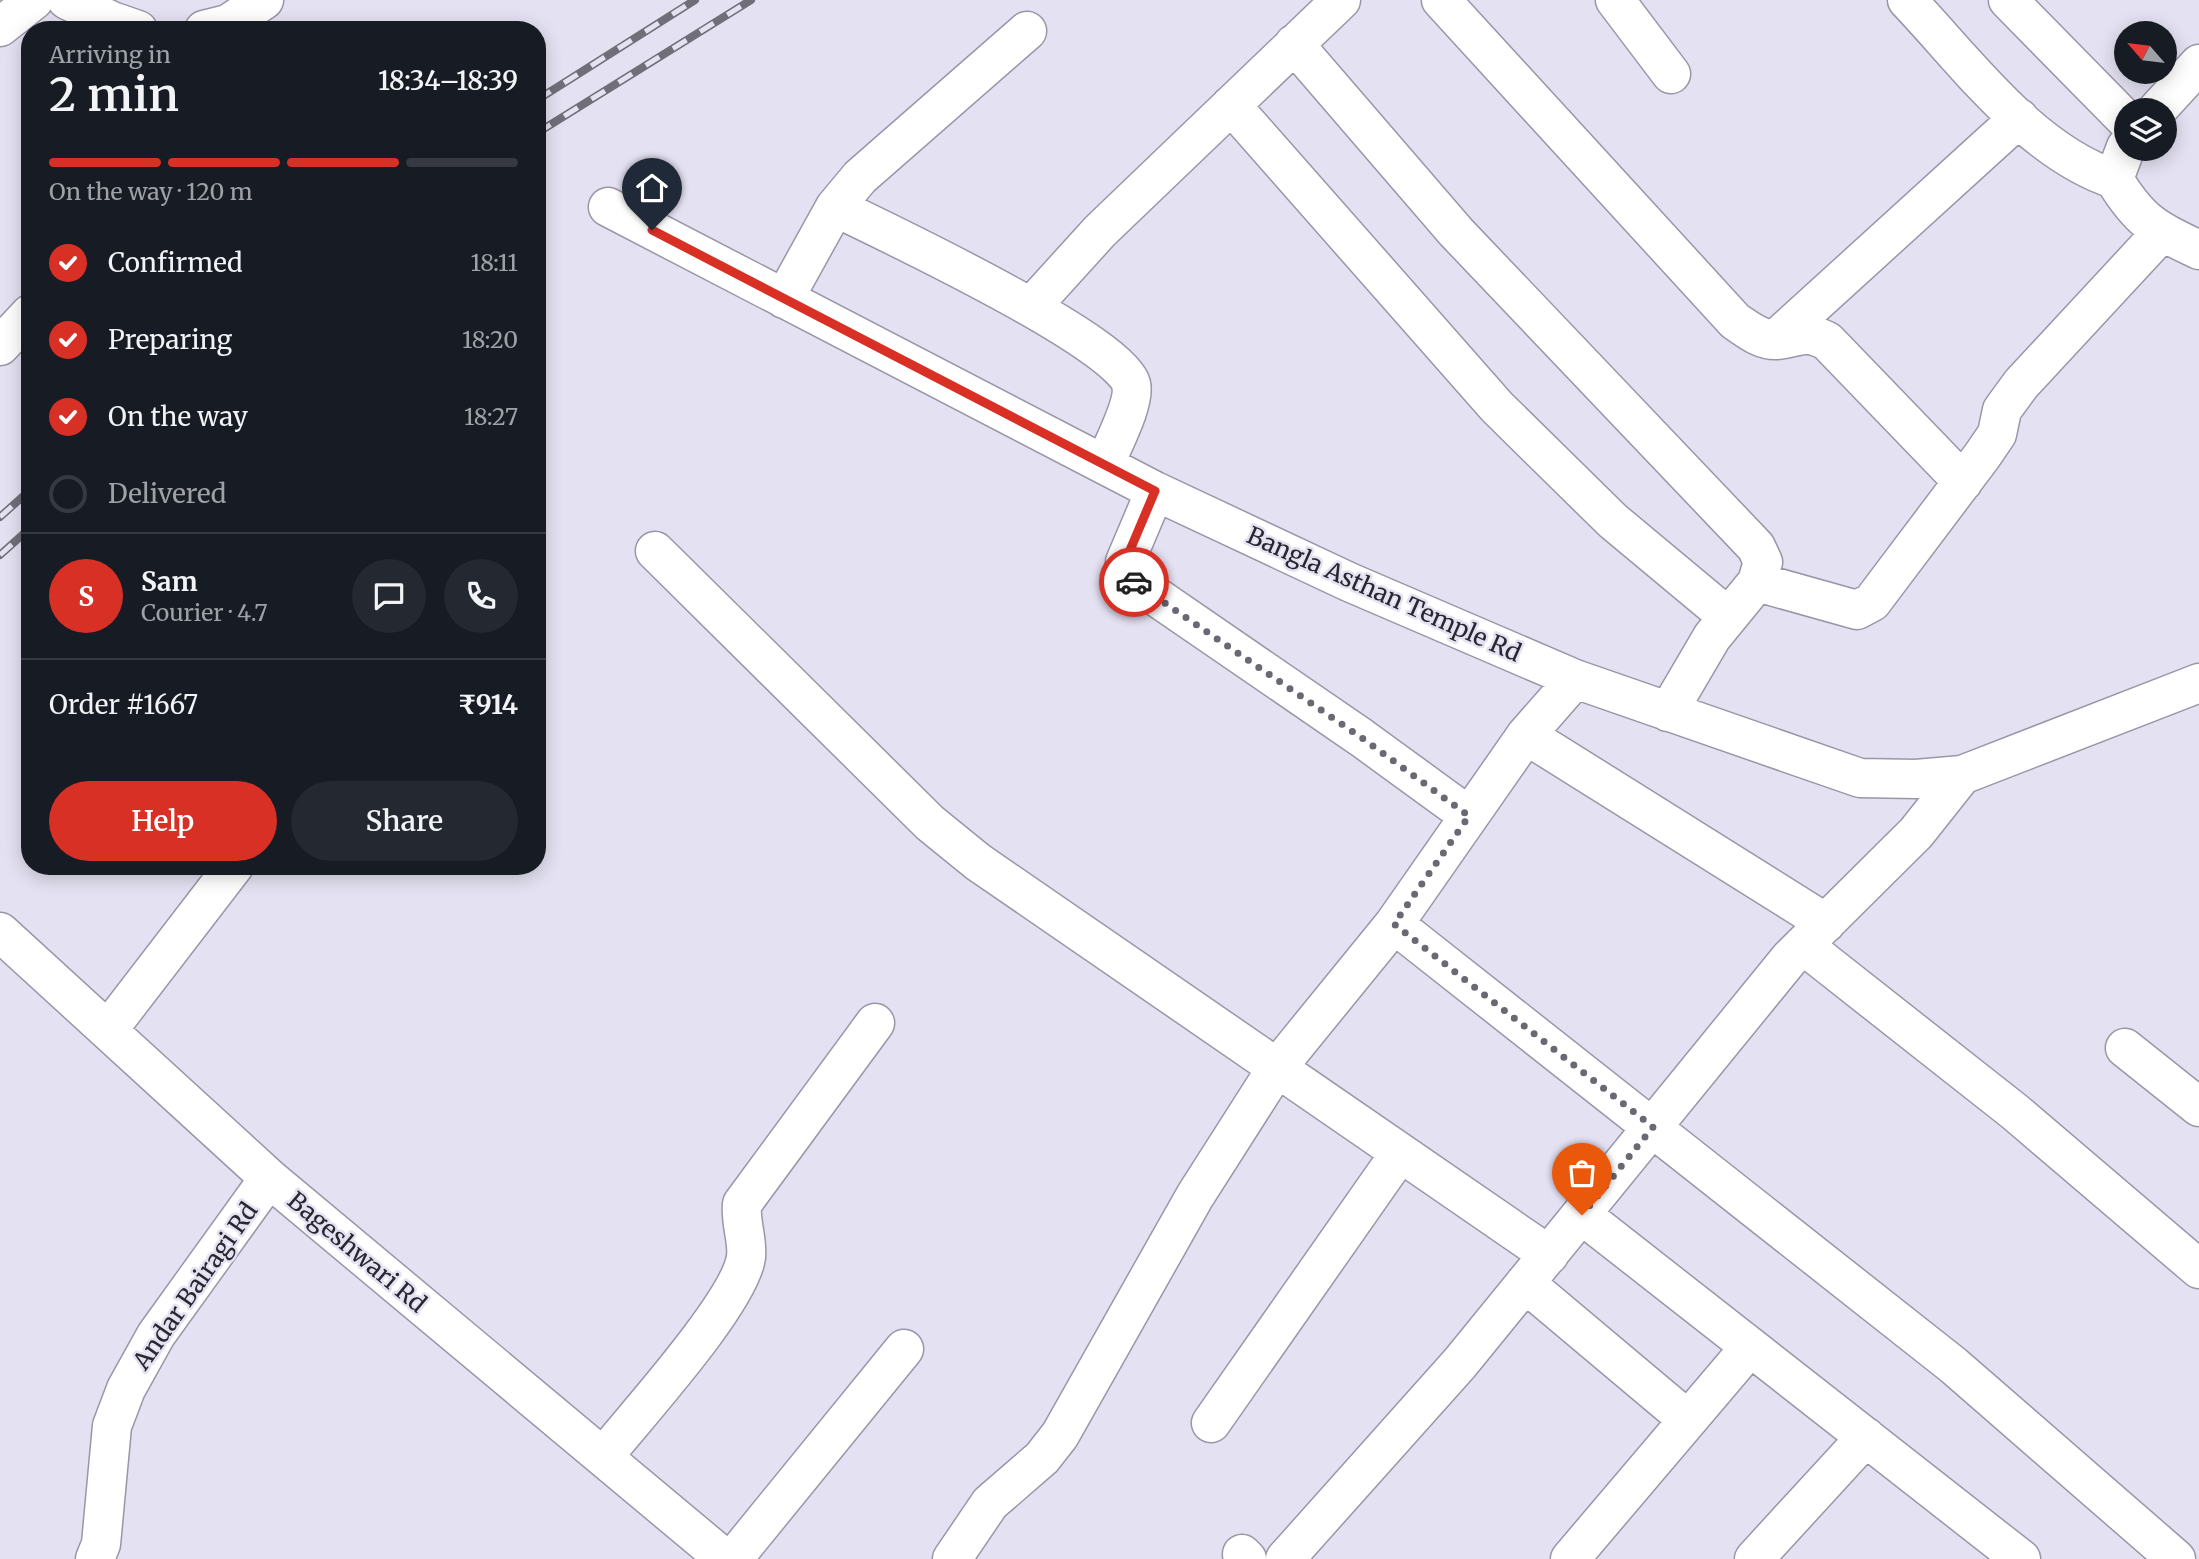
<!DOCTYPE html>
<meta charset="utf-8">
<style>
body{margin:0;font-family:Merriweather,serif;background:#242831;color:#f1f3f6;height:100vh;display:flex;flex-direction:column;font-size:26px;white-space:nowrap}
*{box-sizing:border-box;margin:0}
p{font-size:23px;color:#9ea1a6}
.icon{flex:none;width:38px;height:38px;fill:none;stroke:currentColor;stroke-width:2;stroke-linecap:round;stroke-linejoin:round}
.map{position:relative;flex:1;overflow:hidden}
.details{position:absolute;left:21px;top:21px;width:525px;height:854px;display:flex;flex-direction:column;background:#171b24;border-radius:28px;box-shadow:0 4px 18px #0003}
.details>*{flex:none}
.needle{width:46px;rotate:298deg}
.buttons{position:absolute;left:2114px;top:21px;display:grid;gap:14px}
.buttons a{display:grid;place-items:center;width:63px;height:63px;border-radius:50%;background:#171b24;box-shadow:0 4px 18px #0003;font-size:35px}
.pin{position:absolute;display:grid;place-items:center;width:60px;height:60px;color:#fff;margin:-72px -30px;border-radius:50% 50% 50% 0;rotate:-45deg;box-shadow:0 0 7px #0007}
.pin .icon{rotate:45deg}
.courier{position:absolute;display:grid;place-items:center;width:70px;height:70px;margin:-35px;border:5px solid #d93025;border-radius:50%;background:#fff;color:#222;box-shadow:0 2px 9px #0007}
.head em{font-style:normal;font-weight:600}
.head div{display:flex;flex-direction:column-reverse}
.head{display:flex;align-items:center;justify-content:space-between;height:119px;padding:0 28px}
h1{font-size:46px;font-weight:600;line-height:52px}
.bar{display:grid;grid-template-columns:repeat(4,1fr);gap:10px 7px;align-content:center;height:84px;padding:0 28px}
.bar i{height:9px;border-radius:5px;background:#363941}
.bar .selected{background:#d93025}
.bar p{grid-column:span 4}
.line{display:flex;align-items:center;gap:18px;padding:0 28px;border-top:2px solid #363941}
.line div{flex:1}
.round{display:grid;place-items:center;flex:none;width:74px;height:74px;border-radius:37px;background:#242831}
ol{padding:0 28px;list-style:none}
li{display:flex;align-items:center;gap:21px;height:77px}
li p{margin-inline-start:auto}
li .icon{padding:7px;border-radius:50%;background:#d93025;color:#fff;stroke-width:4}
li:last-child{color:#9ea1a6}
li i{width:38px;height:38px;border:4px solid #363941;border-radius:50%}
.primary-button{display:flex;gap:14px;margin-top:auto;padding:14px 28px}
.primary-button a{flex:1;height:80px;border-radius:42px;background:#d93025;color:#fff;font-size:28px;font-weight:600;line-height:80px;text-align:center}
.primary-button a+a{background:#242831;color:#f1f3f6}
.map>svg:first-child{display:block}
</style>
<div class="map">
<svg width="2199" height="1559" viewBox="0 0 2199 1559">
<rect width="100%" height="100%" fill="#e4e1f2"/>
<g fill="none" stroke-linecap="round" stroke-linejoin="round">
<g stroke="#9997a7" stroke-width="41">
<path id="minor" d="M67,0L112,21L138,30
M1441,0L1735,321C1747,329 1761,341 1777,340C1800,338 1803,329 1827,341L1963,482
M1615,0L1671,74
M1907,0C1967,63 2030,151 2114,179
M2008,0L2126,120
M0,27L34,0
M204,30L228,24L264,0
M1294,44L1456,232L1756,547L1763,562L1757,582L1712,637L1668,712
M1231,105L1497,407L1613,521L1727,616
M2157,110L2199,64
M2126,147L2114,179C2140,222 2155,229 2199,250
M608,207L1155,491L1349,582L1575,679L1860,778L1916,779L1962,775L2199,683
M835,207C882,230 1120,342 1131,384C1136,402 1112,446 1105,464
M784,299L835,207L860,177L1027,31
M1031,307L1100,231L1341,0
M1775,340L2019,118
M0,346L30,314
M1155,491L1125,562L1129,578L1362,738L1469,816
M655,551L930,823L978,862L1549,1255
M1757,582L1857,610L1872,602L1982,456L1997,434L2002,410L2021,384L2162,232
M1526,735L1826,923
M1394,924L1953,1365L2176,1559
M0,932L269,1178L725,1559
M1803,945L2015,1112L2199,1269
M108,1030L234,866
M2125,1048L2199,1107
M1582,1215L2021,1559
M1525,1283L1688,1420
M1211,1423L1400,1153
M603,1457C635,1417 740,1302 746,1257C748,1240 740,1222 742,1204L875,1023
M1242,1554L1247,1559
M95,1559L101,1544L112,1426L126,1389L156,1335L269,1178
M733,1559L904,1349
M952,1559L990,1503L1042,1458L1060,1435L1195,1196L1276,1069L1394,924L1526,735L1575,679
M1285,1559L1460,1363L1790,958L1916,833L1962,775
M1570,1559L1750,1347
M1754,1559L1866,1437"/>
</g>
<use href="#minor" stroke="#fff" stroke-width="38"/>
<g stroke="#706e79" stroke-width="8">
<path id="rail" d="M537,100L695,0
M537,133L751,0
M0,517L30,490
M0,555L30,528"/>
</g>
<use href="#rail" stroke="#e4e1f2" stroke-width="5" stroke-dasharray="16" stroke-linecap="butt"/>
</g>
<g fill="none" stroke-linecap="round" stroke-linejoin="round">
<path stroke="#6a6873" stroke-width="7" stroke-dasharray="0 12.6" d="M1134,582L1362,738L1469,816L1394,924L1653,1127L1582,1215"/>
<path stroke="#d93025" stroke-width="9" d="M652,230L1155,491L1125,562L1129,578L1134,582"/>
</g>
<g text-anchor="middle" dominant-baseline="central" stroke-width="5" stroke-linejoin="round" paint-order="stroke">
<g font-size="24" fill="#28272e" stroke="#e4e1f2">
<text transform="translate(1384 594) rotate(24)">Bangla Asthan Temple Rd</text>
<text transform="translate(357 1252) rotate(40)">Bageshwari Rd</text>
<text transform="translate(195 1286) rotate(-55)">Andar Bairagi Rd</text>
</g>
</g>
</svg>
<div class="buttons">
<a><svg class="needle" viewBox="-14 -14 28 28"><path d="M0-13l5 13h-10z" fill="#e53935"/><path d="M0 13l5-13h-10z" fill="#9ea1a6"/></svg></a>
<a><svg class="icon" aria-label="layers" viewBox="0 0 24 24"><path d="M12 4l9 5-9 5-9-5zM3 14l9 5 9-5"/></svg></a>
</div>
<div class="pin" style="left:1582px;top:1215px;background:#ea580c"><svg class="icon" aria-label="bag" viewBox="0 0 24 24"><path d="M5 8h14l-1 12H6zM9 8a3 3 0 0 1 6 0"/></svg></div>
<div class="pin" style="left:652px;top:230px;background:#1f2937"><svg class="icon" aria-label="home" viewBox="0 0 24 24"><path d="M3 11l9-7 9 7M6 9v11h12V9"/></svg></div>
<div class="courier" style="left:1134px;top:582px"><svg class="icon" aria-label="car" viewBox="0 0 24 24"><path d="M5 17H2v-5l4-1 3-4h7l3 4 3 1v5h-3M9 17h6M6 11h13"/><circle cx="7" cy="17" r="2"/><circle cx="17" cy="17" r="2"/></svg></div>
<section class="details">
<div class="head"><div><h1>2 min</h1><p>Arriving in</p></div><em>18:34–18:39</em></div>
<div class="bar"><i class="selected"></i><i class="selected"></i><i class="selected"></i><i></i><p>On the way · 120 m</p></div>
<ol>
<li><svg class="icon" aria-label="check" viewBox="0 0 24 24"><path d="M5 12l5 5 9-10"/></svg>Confirmed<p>18:11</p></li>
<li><svg class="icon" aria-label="check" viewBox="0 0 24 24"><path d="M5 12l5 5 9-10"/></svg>Preparing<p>18:20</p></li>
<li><svg class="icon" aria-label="check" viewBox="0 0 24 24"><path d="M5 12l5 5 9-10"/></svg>On the way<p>18:27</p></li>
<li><i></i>Delivered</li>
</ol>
<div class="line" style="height:126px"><b class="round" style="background:#d93025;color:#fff">S</b><div><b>Sam</b><p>Courier · 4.7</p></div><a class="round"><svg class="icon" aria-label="chat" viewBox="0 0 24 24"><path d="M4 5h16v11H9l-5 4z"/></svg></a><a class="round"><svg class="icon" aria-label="phone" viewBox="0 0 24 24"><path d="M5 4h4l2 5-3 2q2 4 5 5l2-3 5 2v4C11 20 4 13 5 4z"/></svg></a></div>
<div class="line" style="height:91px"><div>Order #1667</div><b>₹914</b></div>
<div class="primary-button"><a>Help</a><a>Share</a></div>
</section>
</div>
